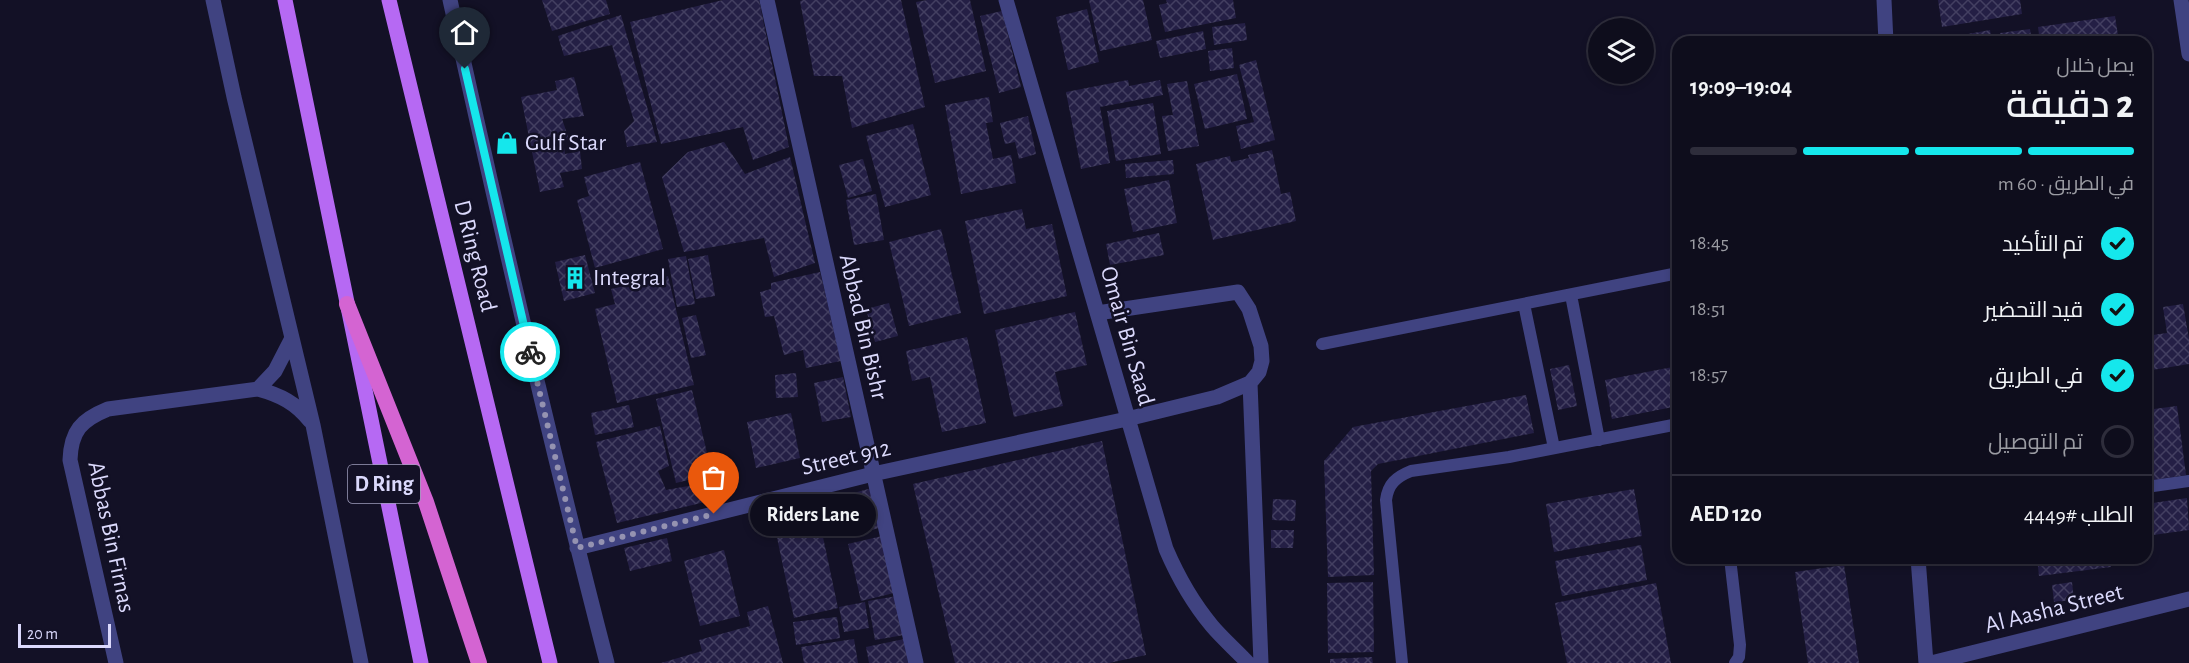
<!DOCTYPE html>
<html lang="ar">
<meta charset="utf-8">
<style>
body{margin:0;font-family:"Alegreya Sans",Cairo,sans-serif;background:#171625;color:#f1f3f6;direction:rtl;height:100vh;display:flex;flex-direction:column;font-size:22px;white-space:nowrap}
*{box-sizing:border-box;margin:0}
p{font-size:20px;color:#9b9ca3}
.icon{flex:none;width:33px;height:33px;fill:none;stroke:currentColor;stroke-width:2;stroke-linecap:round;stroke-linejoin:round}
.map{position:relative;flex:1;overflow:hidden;direction:ltr}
.drawer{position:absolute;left:1672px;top:36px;width:480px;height:528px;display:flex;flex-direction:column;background:#0e0d1c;border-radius:18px;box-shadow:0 3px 9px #0003,0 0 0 2px #2e2d3b;direction:rtl}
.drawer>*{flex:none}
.buttons{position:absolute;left:1588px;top:18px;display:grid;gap:12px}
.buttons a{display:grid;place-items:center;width:66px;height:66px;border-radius:50%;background:#0e0d1c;box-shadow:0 3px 9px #0003,0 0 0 2px #2e2d3b;font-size:30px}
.scale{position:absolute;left:18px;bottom:15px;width:93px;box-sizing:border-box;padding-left:6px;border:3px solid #dbd9fc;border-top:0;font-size:16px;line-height:21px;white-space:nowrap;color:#dbd9fc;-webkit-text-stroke:4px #131126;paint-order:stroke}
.pin{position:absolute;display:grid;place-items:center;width:51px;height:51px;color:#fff;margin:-62px -26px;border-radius:50% 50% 50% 0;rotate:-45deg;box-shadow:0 0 6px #0007}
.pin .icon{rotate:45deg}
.courier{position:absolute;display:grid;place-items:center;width:60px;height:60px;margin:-30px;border:4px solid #15e7ec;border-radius:50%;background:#fff;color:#222;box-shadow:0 2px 8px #0007}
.bubble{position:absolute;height:42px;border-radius:21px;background:#0e0d1c;box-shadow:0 3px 9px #0003,0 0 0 2px #2e2d3b;font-size:20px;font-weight:600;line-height:42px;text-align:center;direction:rtl}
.headline em{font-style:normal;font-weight:600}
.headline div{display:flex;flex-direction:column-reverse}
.headline{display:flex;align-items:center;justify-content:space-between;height:102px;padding:0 18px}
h1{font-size:39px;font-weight:600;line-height:45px}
.bar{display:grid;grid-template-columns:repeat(4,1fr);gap:9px 6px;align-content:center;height:72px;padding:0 18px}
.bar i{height:8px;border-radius:4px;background:#2e2d3b}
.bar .active{background:#15e7ec}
.bar p{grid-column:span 4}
.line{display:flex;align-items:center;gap:15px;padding:0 18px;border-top:2px solid #2e2d3b}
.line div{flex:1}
ol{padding:0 18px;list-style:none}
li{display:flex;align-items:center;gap:18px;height:66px}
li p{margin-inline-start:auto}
li .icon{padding:6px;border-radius:50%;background:#15e7ec;color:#111;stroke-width:4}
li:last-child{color:#9b9ca3}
li i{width:33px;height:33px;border:3px solid #2e2d3b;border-radius:50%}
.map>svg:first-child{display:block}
</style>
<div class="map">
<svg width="2189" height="663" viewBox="0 0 2189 663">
<defs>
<pattern id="building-cross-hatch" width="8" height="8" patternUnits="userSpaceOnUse" patternTransform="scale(1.5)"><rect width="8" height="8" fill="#241f45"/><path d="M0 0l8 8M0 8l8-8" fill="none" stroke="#433f61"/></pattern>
</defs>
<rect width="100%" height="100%" fill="#131126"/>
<path fill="url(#building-cross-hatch)" d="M542,0H606L610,14L552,31Z
M723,0H759L789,147L753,160L743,127L661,144L630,22Z
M803,0H901L925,107L852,128L842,76H814L800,1Z
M927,0H970L986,71L935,83L916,2Z
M1089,0H1143L1152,40L1100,51Z
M1166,0H1233L1236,18L1165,32L1159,5L1167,3Z
M1938,0H2020L2022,14L1942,27Z
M1087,9L1099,62L1068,70L1056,17Z
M1002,11L1021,87L999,93L980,16Z
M621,15L657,142L627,147L624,131L634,121L612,45L564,56L558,36Z
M2115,16L2119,42H2040L2038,27Z
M1245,23L1247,40L1214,45L1212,27Z
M2030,29L2032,42H2002L2000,33Z
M1990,30L1992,42H1969L1968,34Z
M1203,31L1206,49L1160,58L1156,41Z
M1232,48L1234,68L1210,71L1208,51Z
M1256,60L1275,140L1241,149L1236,126L1254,122L1239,65Z
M1237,74L1247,119L1205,129L1194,84Z
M574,77L584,116L562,119L569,139L563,141L565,154L580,151L582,169L560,173L564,187L540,192L521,97L557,90L555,81Z
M1128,80L1129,86L1160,80L1163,95L1100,107L1110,163L1081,169L1066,92Z
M1187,81L1199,146L1168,151L1162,116L1173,115L1167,84Z
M989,97L993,122L986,123L993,159L1011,155L1016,183L961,194L945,105Z
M1153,103L1161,154L1116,161L1107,111Z
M1028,116L1036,154L1019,159L1015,142L1005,144L1000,123Z
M913,124L931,195L885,207L866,136Z
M724,142L745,174L790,157L815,263L774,277L764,238L684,252L662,177L688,152Z
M1272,150L1281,194L1290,192L1296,221L1213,240L1196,164L1230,156L1231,162L1249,158L1248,155Z
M863,159L872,191L848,198L839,165Z
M1173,160L1174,174L1126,178L1125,164Z
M640,162L663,249L595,268L577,200L589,196L584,177Z
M1169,180L1177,223L1133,232L1124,189Z
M876,194L884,240L854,245L846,200Z
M1022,209L1026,229L1052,224L1067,296L984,314L965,221Z
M941,229L961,313L909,326L889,242Z
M1159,233L1164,255L1110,265L1106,244Z
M585,255L595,293L564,301L555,262Z
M708,255L715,296L696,299L688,259Z
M686,256L695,304L677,307L668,259Z
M820,272L841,361L806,368L803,350L784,355L774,316L765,317L760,292L771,289V283Z
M668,276L694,385L617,403L595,309L615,304L611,289Z
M889,303L898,336L875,342L866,309Z
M2183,304L2189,339V364L2146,371V336L2167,333L2163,307Z
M1075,312L1087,365L1055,372L1063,406L1014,417L995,330Z
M696,315L706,355L691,358L682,318Z
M967,337L986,423L942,432L930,377L912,381L906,351Z
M1569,365L1577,406L1558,410L1550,369Z
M1678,366V406L1612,419L1605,380Z
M796,373L798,397L776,398L775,375Z
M843,377L851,417L822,422L814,383Z
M692,390L712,474L676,483L656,399Z
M1526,395L1534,433L1378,464L1371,471L1374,575L1328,577L1324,461L1353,427Z
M629,405L634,427L595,435L591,413Z
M2177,406L2186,475L2146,481V410Z
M791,413L800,458L756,468L747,422Z
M660,426L669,466L658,471L666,490L716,481L722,498L617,523L596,442Z
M1102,441L1146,655L1109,663H955L913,484Z
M872,488L882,527L851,536L839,497Z
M1634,489L1642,536L1554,552L1546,504Z
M2187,498L2189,530L2146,536V504Z
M1273,499L1296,500L1295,521L1272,520Z
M820,523L838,608L794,618L776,533Z
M1271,530H1294L1293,548H1271Z
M882,536L894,593L861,601L848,544Z
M667,538L672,561L630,571L624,548Z
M1641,545L1647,580L1562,596L1555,561Z
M724,550L740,616L700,626L684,561Z
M2037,558H2110L2111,567L2039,576Z
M1844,565L1859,663H1808L1795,572Z
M1373,582L1374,652L1328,653L1327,583Z
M2072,582L2074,600L2054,602L2052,585Z
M1656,583L1671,663H1567L1555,603Z
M897,596L904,635L875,640L868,601Z
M865,602L869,628L844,632L839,607Z
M768,606L783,663H661L702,651L699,640L750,626L747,612Z
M837,617L840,638L796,645L793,622Z
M909,638L914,663H869L866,647Z
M854,639L858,663H804L801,647Z
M1372,657L1373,663H1330V659Z"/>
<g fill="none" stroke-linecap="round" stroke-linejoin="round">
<path stroke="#404381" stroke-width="12" d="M1571,295L1599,440
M1524,304L1554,448
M1322,344L1678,273
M2146,487L2189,481
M1730,558L1740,645L1739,657L1735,663
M1402,663L1386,500C1388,484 1396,477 1411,471L1509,457L1678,424"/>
<path stroke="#404381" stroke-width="15" d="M213,0L234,97L313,425L361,663
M450,0C499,222 550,443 607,663
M767,0L916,663
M1006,0L1166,549C1178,577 1192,602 1212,626C1223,639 1236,650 1248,663
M1884,0L1886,42
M2181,0L2189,54
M1250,383L1261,663
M258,389L275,371L291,340
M577,548L873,474L1127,419L1217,397L1250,383L1259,372L1262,361L1261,346L1249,309L1238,292L1104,312
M1918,558L1926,663
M116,663L70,460C71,431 81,420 108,409L258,389C280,395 296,403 310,421
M1931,663L2189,599"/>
<path stroke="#b669f3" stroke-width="15" d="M285,0L421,663
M389,0L550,663"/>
<path stroke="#d464d2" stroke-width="16" d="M347,304L426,502L479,663"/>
</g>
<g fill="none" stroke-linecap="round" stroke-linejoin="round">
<path stroke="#9593b1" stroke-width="6" stroke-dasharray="0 10.8" d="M530,352L577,548L714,514"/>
<path stroke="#15e7ec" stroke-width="8" d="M465,69L530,352"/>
</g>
<defs>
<g id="shop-bare" transform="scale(1.8)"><path d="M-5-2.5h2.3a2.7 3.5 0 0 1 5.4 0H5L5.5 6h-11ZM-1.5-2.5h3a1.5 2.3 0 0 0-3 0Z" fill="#15e7ec" stroke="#131126" stroke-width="2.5" paint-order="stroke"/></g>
<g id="building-bare" transform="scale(1.8)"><path d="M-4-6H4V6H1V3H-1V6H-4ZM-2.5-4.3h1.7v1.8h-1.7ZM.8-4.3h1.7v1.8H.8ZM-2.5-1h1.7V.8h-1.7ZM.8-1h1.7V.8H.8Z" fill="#15e7ec" stroke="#131126" stroke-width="2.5" paint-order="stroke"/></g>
</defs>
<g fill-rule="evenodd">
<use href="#shop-bare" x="507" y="143"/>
<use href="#building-bare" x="575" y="278"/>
</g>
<g text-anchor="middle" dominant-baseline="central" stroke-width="5" stroke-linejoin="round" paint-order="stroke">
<rect fill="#131126" stroke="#9f9dbc" stroke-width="1.5" x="348" y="465" width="72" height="38" rx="4.5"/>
<g font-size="22" font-weight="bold" fill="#dbd9fc">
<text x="384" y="484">D Ring</text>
</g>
<g font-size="24" fill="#dbd9fc" stroke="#131126" text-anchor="start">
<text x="525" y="143">Gulf Star</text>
<text x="593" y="278">Integral</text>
</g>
<g font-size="24" fill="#dbd9fc" stroke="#131126">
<text transform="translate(475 256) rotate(76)">D Ring Road</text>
<text transform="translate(863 327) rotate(77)">Abbad Bin Bishr</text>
<text transform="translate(1127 336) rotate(74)">Omair Bin Saad</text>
<text transform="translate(846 458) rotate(-13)">Street 912</text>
<text transform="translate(111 537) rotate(78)">Abbas Bin Firnas</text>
<text transform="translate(2054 609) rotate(-14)">Al Aasha Street</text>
</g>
</g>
</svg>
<div class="buttons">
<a><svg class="icon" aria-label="layers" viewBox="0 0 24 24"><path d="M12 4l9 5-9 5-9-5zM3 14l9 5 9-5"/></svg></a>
</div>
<div class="scale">20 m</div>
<div class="pin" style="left:714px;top:514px;background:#ea580c"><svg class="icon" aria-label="bag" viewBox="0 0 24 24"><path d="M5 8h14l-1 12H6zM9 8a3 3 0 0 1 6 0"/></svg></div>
<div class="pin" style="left:465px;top:69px;background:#1f2937"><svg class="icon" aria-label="home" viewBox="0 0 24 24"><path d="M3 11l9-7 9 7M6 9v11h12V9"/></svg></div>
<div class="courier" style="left:530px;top:352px"><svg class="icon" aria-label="bike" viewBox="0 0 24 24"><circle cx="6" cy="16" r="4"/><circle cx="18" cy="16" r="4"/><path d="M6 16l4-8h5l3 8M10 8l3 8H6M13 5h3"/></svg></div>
<div class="bubble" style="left:750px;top:494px;width:126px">Riders Lane</div>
<section class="drawer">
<div class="headline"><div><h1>2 دقيقة</h1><p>يصل خلال</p></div><em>19:04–19:09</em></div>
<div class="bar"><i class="active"></i><i class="active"></i><i class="active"></i><i></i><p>في الطريق · 60 m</p></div>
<ol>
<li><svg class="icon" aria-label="check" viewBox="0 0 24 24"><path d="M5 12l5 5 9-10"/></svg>تم التأكيد<p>18:45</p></li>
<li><svg class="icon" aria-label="check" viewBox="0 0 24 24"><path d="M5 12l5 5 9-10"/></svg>قيد التحضير<p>18:51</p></li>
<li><svg class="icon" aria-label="check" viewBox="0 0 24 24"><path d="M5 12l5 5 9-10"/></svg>في الطريق<p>18:57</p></li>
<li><i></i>تم التوصيل</li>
</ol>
<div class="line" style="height:78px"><div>الطلب #4449</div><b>AED 120</b></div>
</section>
</div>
